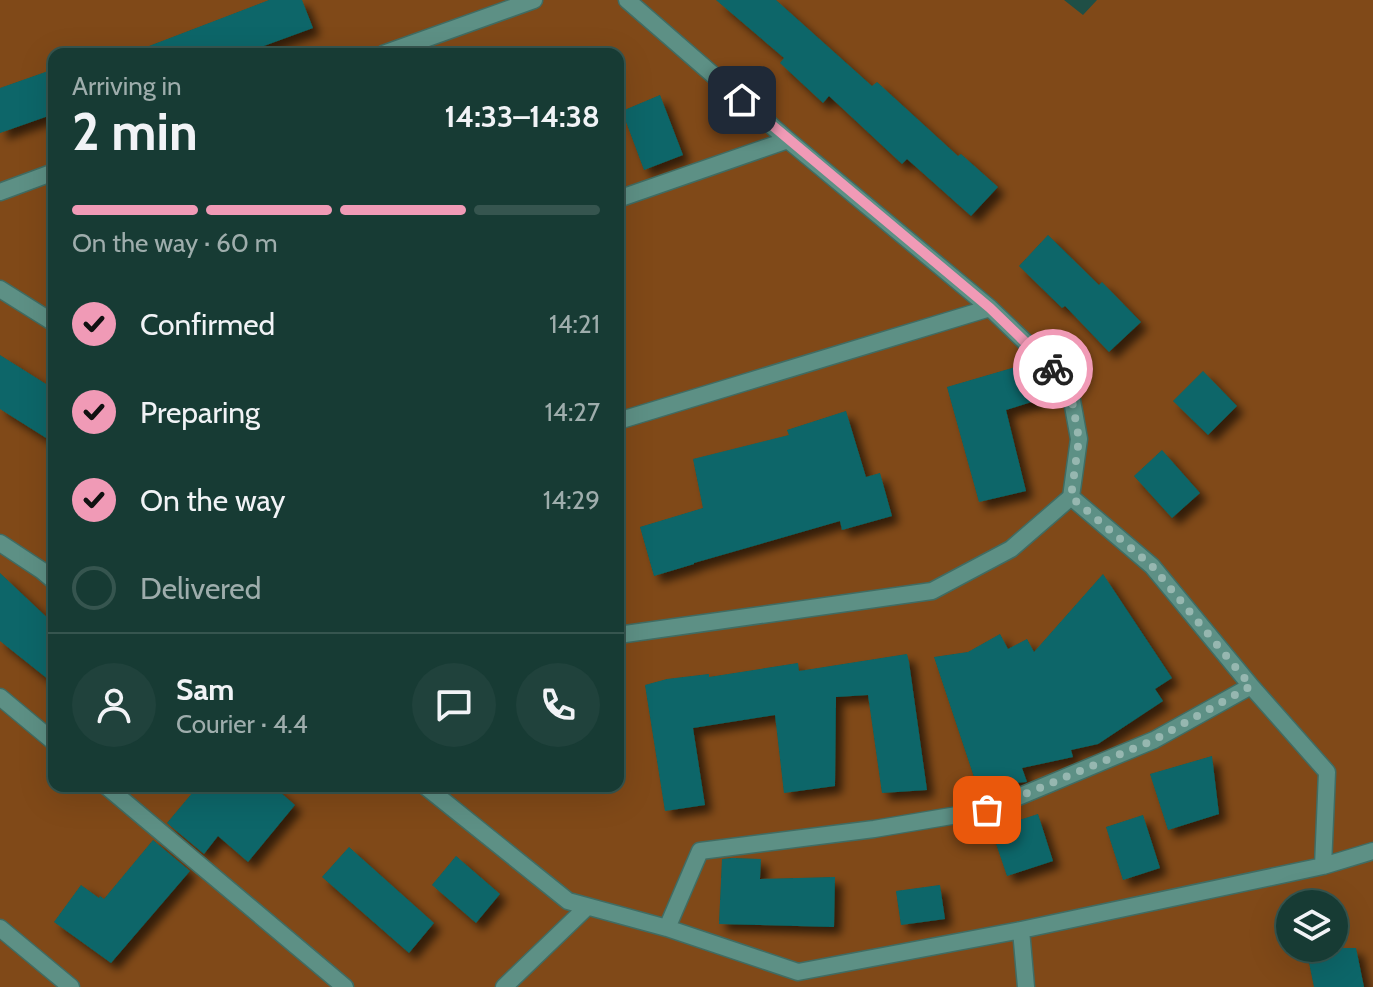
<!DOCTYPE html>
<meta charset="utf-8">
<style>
body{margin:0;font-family:Cabin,sans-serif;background:#20423c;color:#f1f3f6;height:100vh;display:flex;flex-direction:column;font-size:30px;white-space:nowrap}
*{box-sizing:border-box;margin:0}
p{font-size:26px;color:#9eadac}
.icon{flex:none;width:44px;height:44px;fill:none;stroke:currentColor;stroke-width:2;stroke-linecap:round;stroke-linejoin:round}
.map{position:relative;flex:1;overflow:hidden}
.drawer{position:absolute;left:48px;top:48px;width:576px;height:744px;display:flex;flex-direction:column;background:#173b34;border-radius:16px;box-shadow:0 8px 32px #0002,0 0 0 2px #36554f}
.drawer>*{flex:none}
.buttons{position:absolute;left:1276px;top:890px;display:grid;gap:16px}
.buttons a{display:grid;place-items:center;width:72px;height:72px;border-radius:50%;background:#173b34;box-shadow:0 8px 32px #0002,0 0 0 2px #36554f;font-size:40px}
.pin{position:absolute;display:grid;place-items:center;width:68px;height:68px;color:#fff;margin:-34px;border-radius:16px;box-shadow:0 4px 12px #0006}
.courier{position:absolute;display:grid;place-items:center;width:80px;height:80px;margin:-40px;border:6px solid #f09ab6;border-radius:50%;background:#fff;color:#222;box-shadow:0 2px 10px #0007}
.overview em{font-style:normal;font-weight:700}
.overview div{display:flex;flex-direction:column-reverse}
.overview{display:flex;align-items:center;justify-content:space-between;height:136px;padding:0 24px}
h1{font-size:52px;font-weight:700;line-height:60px}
.bar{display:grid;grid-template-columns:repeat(4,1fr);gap:12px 8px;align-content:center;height:96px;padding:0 24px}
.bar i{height:10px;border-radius:6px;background:#36554f}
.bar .on{background:#f09ab6}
.bar p{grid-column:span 4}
.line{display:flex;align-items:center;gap:20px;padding:0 24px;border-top:2px solid #36554f}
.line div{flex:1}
.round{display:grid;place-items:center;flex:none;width:84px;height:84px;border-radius:42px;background:#20423c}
ol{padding:0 24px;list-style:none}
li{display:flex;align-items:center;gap:24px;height:88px}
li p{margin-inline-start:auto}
li .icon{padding:8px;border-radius:50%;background:#f09ab6;color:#111;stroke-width:4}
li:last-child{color:#9eadac}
li i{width:44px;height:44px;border:4px solid #36554f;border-radius:50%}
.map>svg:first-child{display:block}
</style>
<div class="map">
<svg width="1373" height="987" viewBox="0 0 1373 987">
<defs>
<filter id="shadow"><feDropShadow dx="7" dy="7" stdDeviation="4" flood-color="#0009"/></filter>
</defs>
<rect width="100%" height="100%" fill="#1f4f46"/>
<path fill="#804918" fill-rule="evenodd" d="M0,0H1064L1083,15L1097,0H1373V987H0ZM54,54H618V786H54ZM1290,904H1334V948H1290Z"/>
<path fill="#086669" filter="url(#shadow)" d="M269,0H302L313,28L242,54H137L136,51Z
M716,0H776L872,86L877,82L958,156L961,154L998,187L971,216L907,159L902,164L829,96L823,103L780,63L784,58Z
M54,69V114L0,133V88Z
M660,95L683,155L644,170L622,111Z
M1048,235L1099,285L1102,282L1141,322L1109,352L1065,306L1062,308L1019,266Z
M0,355L54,389V443L0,409Z
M1026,364L1038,400L1006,410L1026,491L979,502L947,387Z
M1203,371L1237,406L1208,435L1173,401Z
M846,411L866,477L880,473L892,516L842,530L840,521L694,563V564L654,576L640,527L703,508L693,459L789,435L787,430Z
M1162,450L1200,493L1172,518L1134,476Z
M0,573L54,624V684L0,641Z
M1103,574L1172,678L1155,689L1163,701L1098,744L1071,750L1073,757L1022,768L1027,782L977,786L934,657L968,652L1000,634L1008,649L1027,639L1034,652Z
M907,654L909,662L927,790L882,793L868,695L836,697L835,786L784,793L775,715L693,728L705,805L665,811L645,685L667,679L709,674V677L798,663L799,671Z
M1212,756L1219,814L1168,830L1150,774Z
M198,786H273L295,805L248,862L218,836L204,854L167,823Z
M1038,814L1053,861L1007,876L991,829Z
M1143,815L1160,868L1123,880L1106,827Z
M153,840L190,871L111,963L54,922L81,885L99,898L100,896L104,899Z
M349,847L434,923L409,953L322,877Z
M456,856L500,894L476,923L432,885Z
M732,858L761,859L760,879L835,877L834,927L719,924L722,859Z
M940,885L945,919L901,925L896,891Z
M1306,948H1356L1364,987H1314Z"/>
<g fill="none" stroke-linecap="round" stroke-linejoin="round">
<g stroke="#406c63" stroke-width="19">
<path id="lane" d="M383,54L534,0
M0,192L54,172
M618,199L788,140
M0,289L54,323
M618,421L990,308
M1071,497L1152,566L1251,686L1327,772L1323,866
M0,543L41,570L54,581
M618,635L932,591L1011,549L1071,497L1079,439L1069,384L990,308L788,140L627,0
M0,697L54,742
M106,786L345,987
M425,786L568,901L667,928L798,972L1021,930L1323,866L1373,851
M0,928L71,987
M667,928L700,851L874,829L987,810L1154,740L1251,686
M1021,930L1026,987
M504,987L587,907"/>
</g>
<use href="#lane" stroke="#5d9085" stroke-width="16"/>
</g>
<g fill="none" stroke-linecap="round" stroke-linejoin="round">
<path stroke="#96b7b0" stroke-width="8" stroke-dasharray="0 14.4" d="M987,810L1154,740L1251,686L1152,566L1071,497L1079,439L1069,384L1053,369"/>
<path stroke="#f09ab6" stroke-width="10" d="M742,100L990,308L1053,369"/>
</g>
</svg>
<div class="buttons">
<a><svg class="icon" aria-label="layers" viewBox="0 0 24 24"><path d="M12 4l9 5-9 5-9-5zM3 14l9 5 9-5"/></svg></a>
</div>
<div class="pin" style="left:987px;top:810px;background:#ea580c"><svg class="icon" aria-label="bag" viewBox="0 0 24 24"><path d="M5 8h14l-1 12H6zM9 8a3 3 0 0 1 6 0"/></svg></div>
<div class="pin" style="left:742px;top:100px;background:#1f2937"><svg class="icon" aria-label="home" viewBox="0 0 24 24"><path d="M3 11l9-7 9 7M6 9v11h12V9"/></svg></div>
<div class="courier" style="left:1053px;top:369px"><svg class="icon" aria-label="bike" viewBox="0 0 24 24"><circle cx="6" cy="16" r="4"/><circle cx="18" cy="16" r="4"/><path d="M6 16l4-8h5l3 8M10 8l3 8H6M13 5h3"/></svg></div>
<section class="drawer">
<div class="overview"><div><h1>2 min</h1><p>Arriving in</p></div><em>14:33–14:38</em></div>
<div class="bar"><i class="on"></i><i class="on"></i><i class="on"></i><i></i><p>On the way · 60 m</p></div>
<ol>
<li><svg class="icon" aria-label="check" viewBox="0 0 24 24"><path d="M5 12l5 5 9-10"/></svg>Confirmed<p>14:21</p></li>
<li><svg class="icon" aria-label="check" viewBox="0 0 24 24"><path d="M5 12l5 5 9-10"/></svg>Preparing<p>14:27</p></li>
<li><svg class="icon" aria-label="check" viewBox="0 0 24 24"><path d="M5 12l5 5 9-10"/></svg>On the way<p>14:29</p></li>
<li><i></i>Delivered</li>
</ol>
<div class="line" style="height:144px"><a class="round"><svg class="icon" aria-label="person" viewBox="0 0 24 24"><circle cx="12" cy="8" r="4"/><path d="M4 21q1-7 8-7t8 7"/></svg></a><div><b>Sam</b><p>Courier · 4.4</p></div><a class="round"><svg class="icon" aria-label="chat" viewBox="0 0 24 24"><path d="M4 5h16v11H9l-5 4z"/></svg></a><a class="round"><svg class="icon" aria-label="phone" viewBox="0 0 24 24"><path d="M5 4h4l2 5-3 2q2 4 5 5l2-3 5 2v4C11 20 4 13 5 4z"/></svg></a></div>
</section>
</div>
